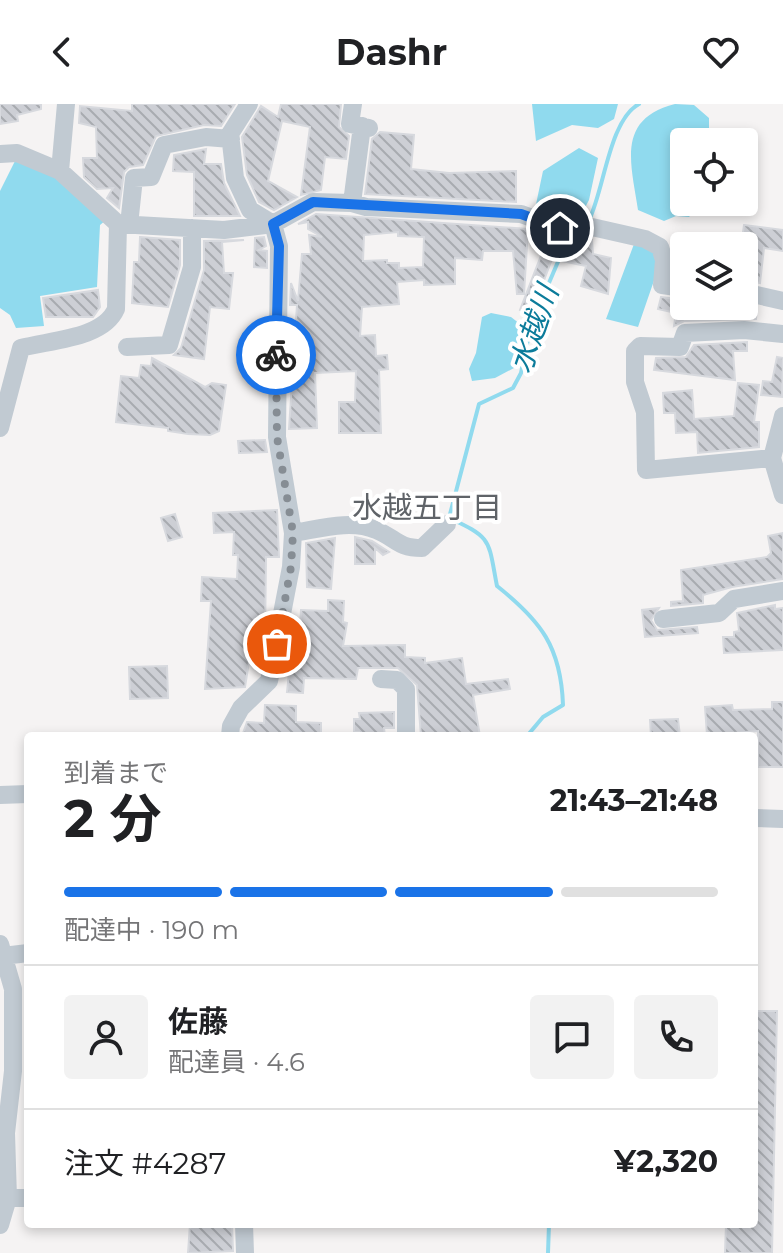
<!DOCTYPE html>
<html lang="ja">
<meta charset="utf-8">
<style>
body{margin:0;font-family:Montserrat,"Noto Sans JP",sans-serif;background:#f2f2f2;color:#202124;height:100vh;display:flex;flex-direction:column;font-size:30px;white-space:nowrap}
*{box-sizing:border-box;margin:0}
p{font-size:26px;color:#757577}
.icon{flex:none;width:44px;height:44px;fill:none;stroke:currentColor;stroke-width:2;stroke-linecap:round;stroke-linejoin:round}
.map{position:relative;flex:1;overflow:hidden}
.side{position:absolute;left:24px;top:628px;width:734px;height:496px;display:flex;flex-direction:column;background:#fff;border-radius:8px;box-shadow:0 4px 12px #0003}
.side>*{flex:none}
.controls{position:absolute;left:670px;top:24px;display:grid;gap:16px}
.controls a{display:grid;place-items:center;width:88px;height:88px;border-radius:8px;background:#fff;box-shadow:0 4px 12px #0003;font-size:40px}
.pin{position:absolute;display:grid;place-items:center;width:68px;height:68px;color:#fff;margin:-34px;border:4px solid #fff;border-radius:50%;box-shadow:0 2px 8px #0007}
.courier{position:absolute;display:grid;place-items:center;width:80px;height:80px;margin:-40px;border:6px solid #1a73e8;border-radius:50%;background:#fff;color:#222;box-shadow:0 2px 10px #0007}
.summary em{font-style:normal;font-weight:700}
.summary div{display:flex;flex-direction:column-reverse}
.summary{display:flex;align-items:center;justify-content:space-between;height:136px;padding:0 40px}
h1{font-size:52px;font-weight:700;line-height:60px}
.bar{display:grid;grid-template-columns:repeat(4,1fr);gap:12px 8px;align-content:center;height:96px;padding:0 40px}
.bar i{height:10px;border-radius:6px;background:#e0e0e0}
.bar .selected{background:#1a73e8}
.bar p{grid-column:span 4}
.line{display:flex;align-items:center;gap:20px;padding:0 40px;border-top:2px solid #e0e0e0}
.line div{flex:1}
.round{display:grid;place-items:center;flex:none;width:84px;height:84px;border-radius:8px;background:#f2f2f2}
header{display:flex;justify-content:space-between;align-items:center;height:104px;padding:0 40px;background:#fff;font-size:36px;font-weight:700}
.map>svg:first-child{display:block}
</style>
<header><svg class="icon" aria-label="back" viewBox="0 0 24 24"><path d="M15 5l-7 7 7 7"/></svg>Dashr<svg class="icon" aria-label="heart" viewBox="0 0 24 24"><path d="M12 20l-8-8c-3-5 5-10 8-4 3-6 11-1 8 4z"/></svg></header>
<div class="map">
<svg width="783" height="1149" viewBox="0 0 783 1149">
<defs>
<pattern id="building-back-hatch" width="6" height="6" patternUnits="userSpaceOnUse" patternTransform="scale(2)"><rect width="6" height="6" fill="#cdcfd5"/><path d="M-1 5l2 2M0 0l6 6M5-1l2 2" fill="none" stroke="#a8abb0"/></pattern>
</defs>
<rect width="100%" height="100%" fill="#f5f3f3"/>
<path fill="#90daee" d="M532,0H618L614,15L598,24L572,21L536,37Z
M675,0L694,1L709,14V38H684V98H702L689,113L676,112L664,117L638,106C631,59 616,15 675,0Z
M579,44L598,54L589,96L579,115L554,116L535,105L543,67Z
M16,55L43,62L106,116L100,121L97,183L40,192L44,222L16,224L10,211L0,204V87Z
M634,140L652,144L659,162L638,223L606,215Z
M491,209L511,213L520,220L514,264L495,274L472,277L469,265L476,249L482,213Z"/>
<g fill="none" stroke-linecap="round" stroke-linejoin="round">
<path stroke="#90daee" stroke-width="4" d="M589,116C604,87 609,16 639,0
M527,632L543,613L563,601C561,543 541,517 497,482C488,436 493,434 449,414L479,300L513,284L521,269L531,221L560,153
M548,1149L549,1120"/>
</g>
<path fill="url(#building-back-hatch)" stroke="#d7d9de" stroke-width="2" fill-rule="evenodd" d="M0,0H41V5L17,11L18,17L0,20Z
M132,0H235L221,22L204,21L156,32L143,61L129,63L124,68L119,104L107,94L113,84L97,85L84,73L83,54H97L96,23L79,19L80,2L132,7Z
M281,0H341L339,23L349,32L346,55L325,53L321,86L301,91L310,23L282,17L268,77L297,93L274,106L259,98L247,71L242,33L261,2L278,13Z
M380,28L414,31L411,65L449,69L516,67V98L365,90L372,35Z
M206,45L204,60H221L224,79L240,112H194V68L173,67L174,51Z
M316,110L528,125L524,190H517L513,147H483L482,156L455,154V180L424,181V176L397,178L399,200L362,203L360,232L375,231L376,252L387,251L388,265L379,266L381,329H339V298H355L356,267L315,269L317,324L289,325L297,201H290L291,179L298,197L302,150H311L309,131L322,133L308,125V118L298,120ZM398,128V132L424,133L423,163L399,164V159H387V156L363,157L364,131Z
M744,121L783,126V147L764,144L760,179L744,176V142H741Z
M140,133L180,136V161L168,203L132,199L134,158H139Z
M264,133L266,142L259,146L267,147V164L254,163L255,134Z
M244,136L222,138L224,169H233L229,205L210,203L204,255L174,251L181,244L204,166V137Z
M547,136L569,144L570,136H592L593,150L611,154L608,190L581,182L586,162L552,155L531,211L520,206Z
M98,186L100,203L93,213H46L43,194Z
M661,193L684,196V202L744,200L757,203L756,215L684,217L674,222L676,209L658,205Z
M747,238V247H733L735,276L654,266L656,254L686,253L694,241Z
M777,253L783,254L782,293L761,291L763,277L772,278Z
M152,254L205,283L212,279L226,281L219,327L210,331L188,330L168,327V324L116,318L121,272L139,274L141,261L151,262Z
M738,279L759,281L754,318H759V343L698,349L697,328L676,329L675,309H664L663,289L692,286L694,315L734,312Z
M265,336L267,348L239,349L238,337Z
M277,406L279,453H266L265,536L261,558H249L245,583L205,585L211,497H201L202,473L237,475L238,451H233L234,428L214,429L213,409Z
M175,410L182,433L168,437L161,414Z
M783,429V475L732,483L703,491V499L671,502V498L683,497L681,466L767,453L771,449L768,432Z
M355,433L372,437L389,448L383,451L375,444V460H355Z
M335,434L331,485L307,483L306,439Z
M328,496L344,497L343,518L347,519L343,542L405,541V553L425,554V559L462,554L466,580L508,575L510,585L473,591L480,632H421L417,581L398,564H358L356,575L304,574L303,589L287,588L292,540H299L301,506L328,507Z
M775,501V505L783,504V546L724,549L723,533H734V528L739,527L737,509Z
M659,504L651,516L657,526L697,523L698,529L645,533L642,506Z
M167,562L168,594L130,595L129,563Z
M772,598H783V663H758V627L707,631L705,603L732,601L733,606L772,605Z
M265,601L296,602V618L321,619V632H242L247,618L264,619Z
M394,608V624H384L385,632H359V628H354V615H360L359,609Z
M678,615L680,632H651L650,616Z
M754,907H777L772,1149H725L726,1120H754Z
M190,1120H232L233,1147L188,1149Z"/>
<g fill="none" stroke-linecap="round" stroke-linejoin="round">
<path stroke="#c1cad2" stroke-width="18" d="M353,0L350,20L369,24
M0,50L17,49L60,67L118,120L224,126L273,120L313,98L352,99L366,103L521,110L560,124L592,123L645,135L660,143L664,156L662,181L684,184
M60,67L66,0
M352,99L362,22
M129,121L134,74L151,73L164,41L206,33L231,35
M744,188L783,197
M127,243L169,241L192,163V124
M783,312L772,354L783,391
M0,324L21,244C50,236 103,235 116,205L118,120
M772,354L646,366L645,308L635,278V247L640,242L680,243L685,229L744,226L783,230
M293,429C319,425 351,415 376,426C396,434 397,444 422,444L447,420
M663,515L719,509L734,495L783,487
M381,575L397,576L406,585V632
M230,632L231,622L241,604L269,577L291,463L293,429L277,333L279,142L273,120L250,106L235,74L230,30L249,0
M0,691L28,690
M754,714L783,715
M0,840L13,885V967L6,1029L8,1094L0,1121
M3,852L28,849
M8,1094H28
M244,1120L245,1149"/>
</g>
<g fill="none" stroke-linecap="round" stroke-linejoin="round">
<path stroke="#868d94" stroke-width="8" stroke-dasharray="0 14.4" d="M276,251L277,333L293,429L291,463L277,540"/>
<path stroke="#1a73e8" stroke-width="10" d="M276,251L279,142L273,120L313,98L521,110L560,124"/>
</g>
<g text-anchor="middle" dominant-baseline="central" stroke-width="8" stroke-linejoin="round" paint-order="stroke">
<g font-size="30" font-style="italic" fill="#0c7c9b" stroke="#fff">
<text transform="translate(534 225) rotate(-71)">水越川</text>
</g>
<g font-size="30" fill="#5f6368" stroke="#fff">
<text x="427" y="403">水越五丁目</text>
</g>
</g>
</svg>
<div class="controls">
<a><svg class="icon" aria-label="locate" viewBox="0 0 24 24"><circle cx="12" cy="12" r="6"/><path d="M12 2v4M12 18v4M2 12h4M18 12h4"/></svg></a>
<a><svg class="icon" aria-label="layers" viewBox="0 0 24 24"><path d="M12 4l9 5-9 5-9-5zM3 14l9 5 9-5"/></svg></a>
</div>
<div class="pin" style="left:277px;top:540px;background:#ea580c"><svg class="icon" aria-label="bag" viewBox="0 0 24 24"><path d="M5 8h14l-1 12H6zM9 8a3 3 0 0 1 6 0"/></svg></div>
<div class="pin" style="left:560px;top:124px;background:#1f2937"><svg class="icon" aria-label="home" viewBox="0 0 24 24"><path d="M3 11l9-7 9 7M6 9v11h12V9"/></svg></div>
<div class="courier" style="left:276px;top:251px"><svg class="icon" aria-label="bike" viewBox="0 0 24 24"><circle cx="6" cy="16" r="4"/><circle cx="18" cy="16" r="4"/><path d="M6 16l4-8h5l3 8M10 8l3 8H6M13 5h3"/></svg></div>
<section class="side">
<div class="summary"><div><h1>2 分</h1><p>到着まで</p></div><em>21:43–21:48</em></div>
<div class="bar"><i class="selected"></i><i class="selected"></i><i class="selected"></i><i></i><p>配達中 · 190 m</p></div>
<div class="line" style="height:144px"><a class="round"><svg class="icon" aria-label="person" viewBox="0 0 24 24"><circle cx="12" cy="8" r="4"/><path d="M4 21q1-7 8-7t8 7"/></svg></a><div><b>佐藤</b><p>配達員 · 4.6</p></div><a class="round"><svg class="icon" aria-label="chat" viewBox="0 0 24 24"><path d="M4 5h16v11H9l-5 4z"/></svg></a><a class="round"><svg class="icon" aria-label="phone" viewBox="0 0 24 24"><path d="M5 4h4l2 5-3 2q2 4 5 5l2-3 5 2v4C11 20 4 13 5 4z"/></svg></a></div>
<div class="line" style="height:104px"><div>注文 #4287</div><b>¥2,320</b></div>
</section>
</div>
